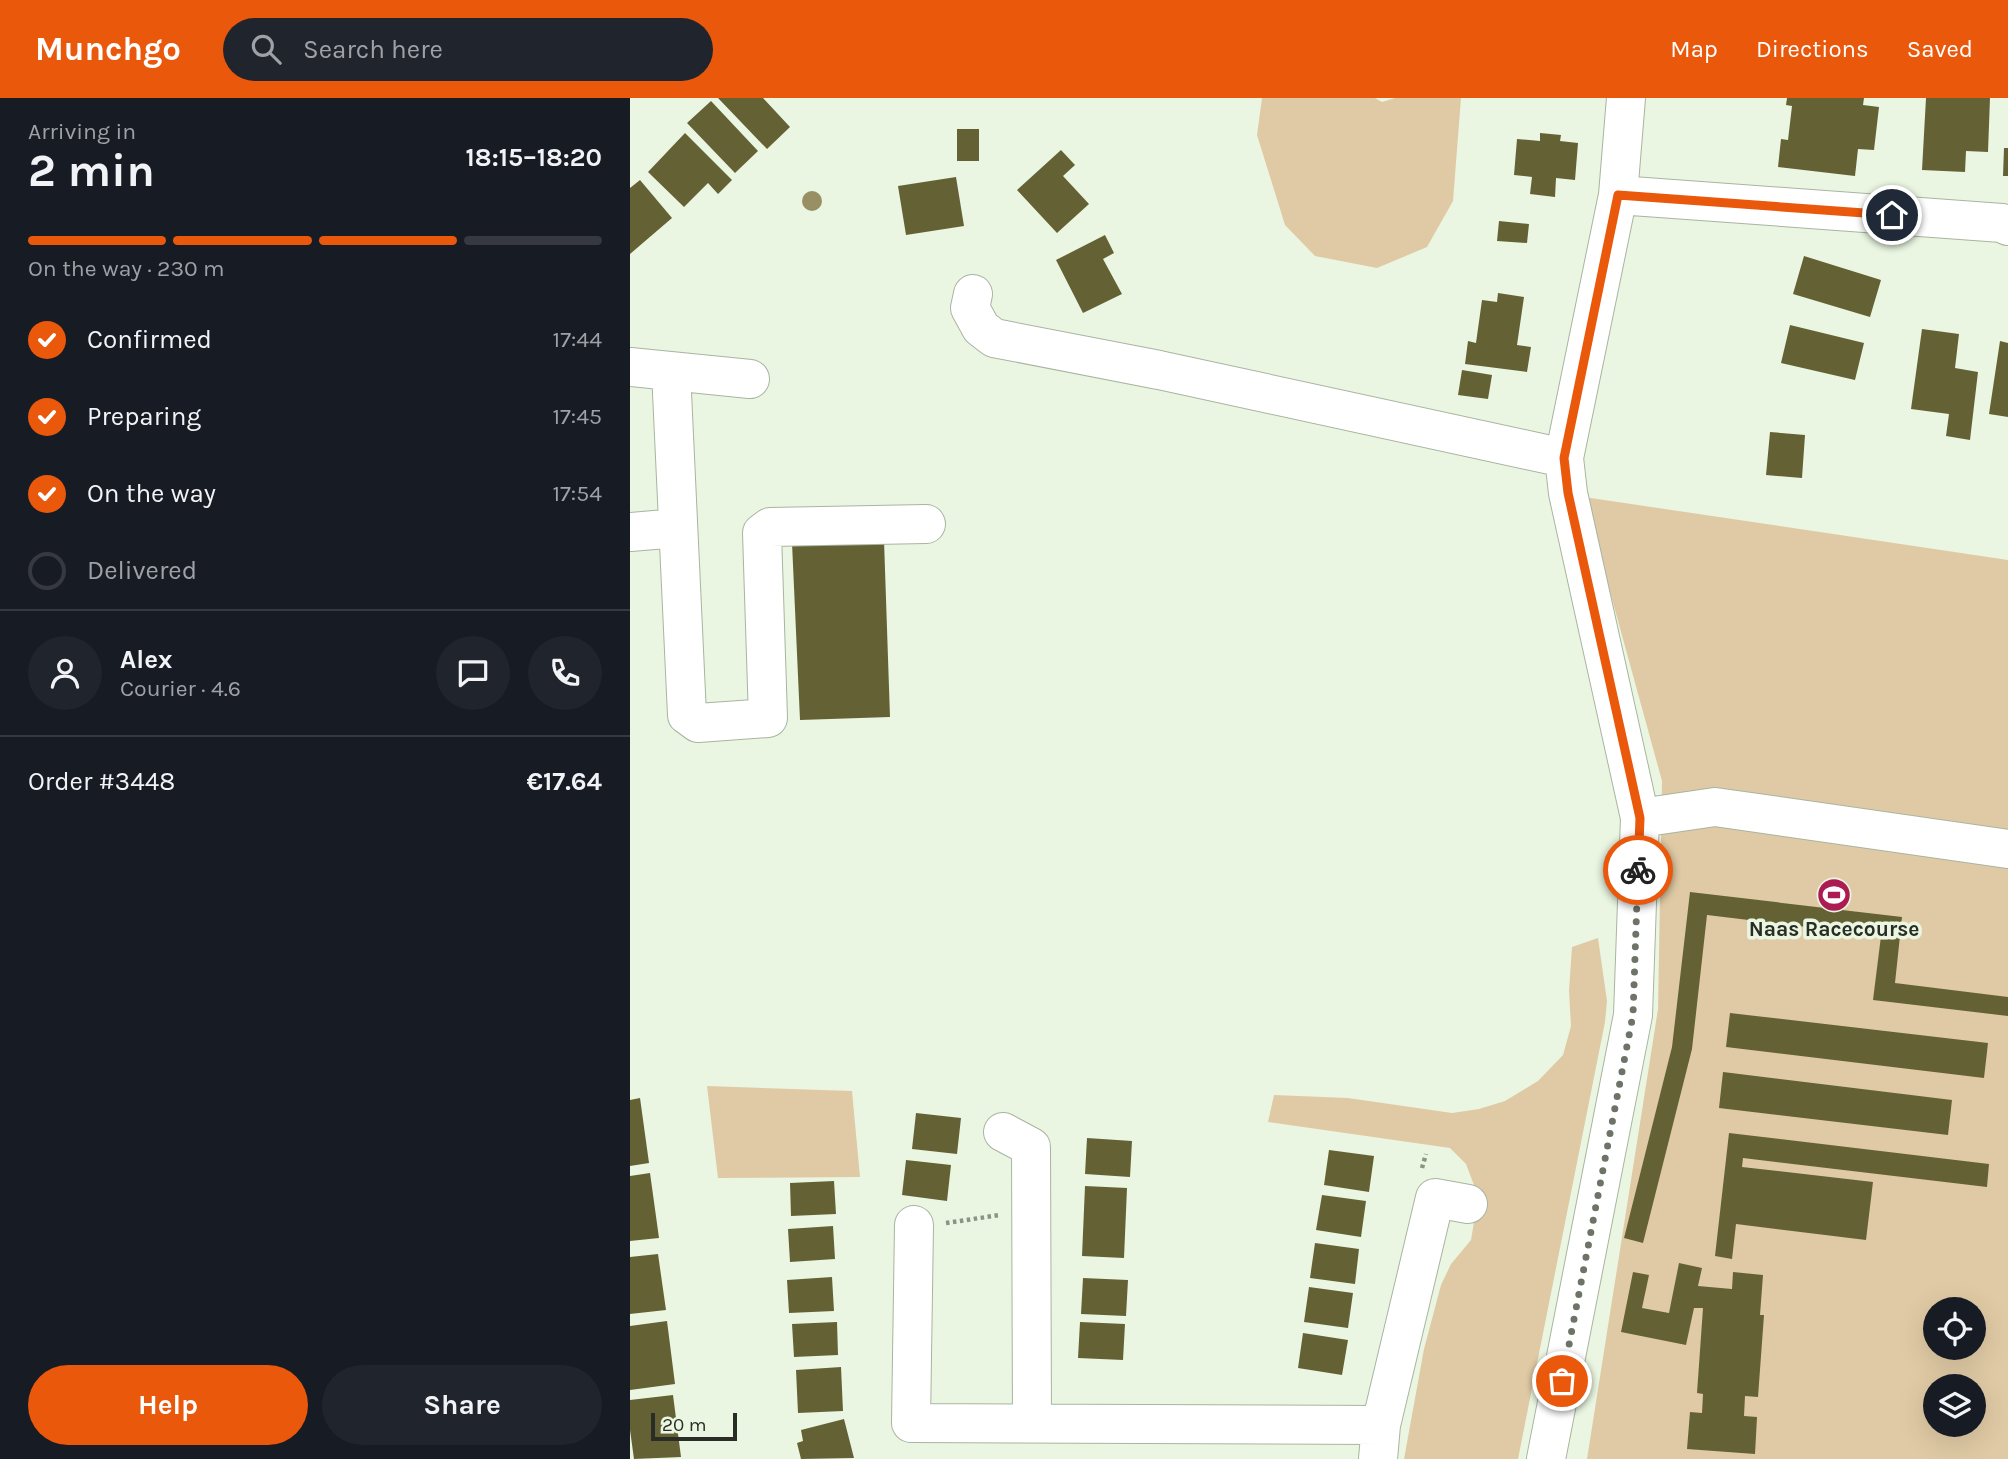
<!DOCTYPE html>
<meta charset="utf-8">
<style>
body{margin:0;font-family:Karla,sans-serif;background:#20242c;color:#f1f3f6;height:100vh;display:flex;flex-direction:column;font-size:26px;white-space:nowrap}
*{box-sizing:border-box;margin:0}
p{font-size:23px;color:#9ea1a6}
.icon{flex:none;width:38px;height:38px;fill:none;stroke:currentColor;stroke-width:2;stroke-linecap:round;stroke-linejoin:round}
.map{position:relative;flex:1;overflow:hidden}
.panel{display:flex;flex-direction:column;background:#171b24;width:630px}
.panel>*{flex:none}
.fabs{position:absolute;left:1293px;top:1199px;display:grid;gap:14px}
.fabs a{display:grid;place-items:center;width:63px;height:63px;border-radius:50%;background:#171b24;box-shadow:0 7px 28px #0002;font-size:35px}
.scale{position:absolute;left:21px;bottom:18px;width:86px;box-sizing:border-box;padding-left:7px;border:4px solid #292d25;border-top:0;font-size:19px;line-height:24px;white-space:nowrap;color:#292d25;-webkit-text-stroke:5px #eaf6e1;paint-order:stroke}
.pin{position:absolute;display:grid;place-items:center;width:60px;height:60px;color:#fff;margin:-30px;border:4px solid #fff;border-radius:50%;box-shadow:0 2px 7px #0007}
.courier{position:absolute;display:grid;place-items:center;width:70px;height:70px;margin:-35px;border:5px solid #ea580c;border-radius:50%;background:#fff;color:#222;box-shadow:0 2px 9px #0007}
.head em{font-style:normal;font-weight:700}
.head div{display:flex;flex-direction:column-reverse}
.head{display:flex;align-items:center;justify-content:space-between;height:119px;padding:0 28px}
h1{font-size:46px;font-weight:700;line-height:52px}
.bar{display:grid;grid-template-columns:repeat(4,1fr);gap:10px 7px;align-content:center;height:84px;padding:0 28px}
.bar i{height:9px;border-radius:5px;background:#363941}
.bar .active{background:#ea580c}
.bar p{grid-column:span 4}
.line{display:flex;align-items:center;gap:18px;padding:0 28px;border-top:2px solid #363941}
.line div{flex:1}
.round{display:grid;place-items:center;flex:none;width:74px;height:74px;border-radius:37px;background:#20242c}
ol{padding:0 28px;list-style:none}
li{display:flex;align-items:center;gap:21px;height:77px}
li p{margin-inline-start:auto}
li .icon{padding:7px;border-radius:50%;background:#ea580c;color:#fff;stroke-width:4}
li:last-child{color:#9ea1a6}
li i{width:38px;height:38px;border:4px solid #363941;border-radius:50%}
.button{display:flex;gap:14px;margin-top:auto;padding:14px 28px}
.button a{flex:1;height:80px;border-radius:42px;background:#ea580c;color:#fff;font-size:28px;font-weight:700;line-height:80px;text-align:center}
.button a+a{background:#20242c;color:#f1f3f6}
header{display:flex;align-items:center;gap:42px;box-sizing:border-box;height:98px;padding:0 35px;background:#ea580c;color:#fff}
header strong{font-size:33px}
nav{display:flex;gap:38px;margin-inline-start:auto;font-size:24px}
.search{width:490px;height:63px;background:#20242c;display:flex;align-items:center;gap:18px;box-sizing:border-box;padding:0 24px;border-radius:38px;color:#9ea1a6;font-size:26px}
main{display:flex;flex:1;min-height:0}
.map>svg:first-child{display:block}
</style>
<header>
<strong>Munchgo</strong>
<div class="search"><svg class="icon" aria-label="search" viewBox="0 0 24 24"><circle cx="10" cy="10" r="6"/><path d="M15 15l6 6"/></svg>Search here</div>
<nav><a>Map</a><a>Directions</a><a>Saved</a></nav>
</header>
<main>
<section class="panel">
<div class="head"><div><h1>2 min</h1><p>Arriving in</p></div><em>18:15–18:20</em></div>
<div class="bar"><i class="active"></i><i class="active"></i><i class="active"></i><i></i><p>On the way · 230 m</p></div>
<ol>
<li><svg class="icon" aria-label="check" viewBox="0 0 24 24"><path d="M5 12l5 5 9-10"/></svg>Confirmed<p>17:44</p></li>
<li><svg class="icon" aria-label="check" viewBox="0 0 24 24"><path d="M5 12l5 5 9-10"/></svg>Preparing<p>17:45</p></li>
<li><svg class="icon" aria-label="check" viewBox="0 0 24 24"><path d="M5 12l5 5 9-10"/></svg>On the way<p>17:54</p></li>
<li><i></i>Delivered</li>
</ol>
<div class="line" style="height:126px"><a class="round"><svg class="icon" aria-label="person" viewBox="0 0 24 24"><circle cx="12" cy="8" r="4"/><path d="M4 21q1-7 8-7t8 7"/></svg></a><div><b>Alex</b><p>Courier · 4.6</p></div><a class="round"><svg class="icon" aria-label="chat" viewBox="0 0 24 24"><path d="M4 5h16v11H9l-5 4z"/></svg></a><a class="round"><svg class="icon" aria-label="phone" viewBox="0 0 24 24"><path d="M5 4h4l2 5-3 2q2 4 5 5l2-3 5 2v4C11 20 4 13 5 4z"/></svg></a></div>
<div class="line" style="height:91px"><div>Order #3448</div><b>€17.64</b></div>
<div class="button"><a>Help</a><a>Share</a></div>
</section>
<div class="map">
<svg width="1378" height="1361" viewBox="0 0 1378 1361">
<rect width="100%" height="100%" fill="#eaf6e1"/>
<path fill="#e0caa5" fill-rule="evenodd" d="M632,0H745L752,4L765,0H831L823,103L797,149L747,170L685,158L655,127L627,37Z
M954,399L1378,462V1361H957L1028,911L1032,683ZM1306,1211H1344V1250H1306ZM1306,1288H1344V1326H1306Z
M968,840L977,903L975,924L888,1361H774L794,1251L811,1187L821,1166L841,1142L845,1118L847,1095L836,1066L820,1050L638,1024L644,997L718,1000L822,1015L849,1011L875,1003L908,983L933,957L941,928L939,893L942,849Z
M77,988L222,993L230,1079L88,1080Z"/>
<path fill="#646235" d="M88,0H133L160,29L137,51Z
M1157,0H1234L1233,7L1249,9L1244,52L1228,51L1225,78L1148,69L1151,41L1158,42L1162,8L1156,7Z
M1296,0H1360L1358,54L1336,53L1335,74L1292,72Z
M81,3L128,53L105,75L57,25Z
M327,31H349V63H327Z
M55,35L102,82L88,96L78,85L54,109L18,74Z
M910,35L931,37L930,43L948,45L945,82L926,80L925,99L900,96L902,79L884,77L887,41L910,43Z
M1374,50H1378V78H1373Z
M431,52L445,67L433,78L459,106L427,135L387,92Z
M326,79L334,128L276,137L268,88Z
M10,82L42,120L0,156V90Z
M869,123L899,126L897,145L867,143Z
M475,137L484,155L473,161L492,196L453,215L426,162Z
M1174,158L1251,182L1240,219L1163,196Z
M868,195L894,199L887,247L901,249L897,274L835,266L838,243L846,245L852,202L867,204Z
M1160,227L1234,245L1225,282L1151,265Z
M1292,231L1329,236L1325,270L1348,274L1340,342L1316,338L1319,316L1281,311Z
M1370,243L1378,245V319L1359,316Z
M832,272L862,277L858,301L828,297Z
M1140,334L1175,337L1172,380L1136,377Z
M254,442L260,619L170,622L162,445Z
M1060,794L1272,819L1265,885L1378,899V918L1243,902L1251,838L1077,817L1062,951L1013,1145L994,1140L1042,949Z
M1100,915L1358,945L1354,980L1096,949Z
M1093,974L1322,1002L1318,1037L1089,1010Z
M10,1000L19,1065L0,1068V1002Z
M286,1015L331,1020L327,1056L282,1051Z
M1099,1035L1359,1066L1357,1089L1113,1060L1112,1069L1243,1084L1236,1142L1106,1126L1102,1161L1085,1158Z
M457,1040L502,1043L500,1079L455,1076Z
M699,1052L744,1058L739,1094L694,1087Z
M276,1062L321,1067L317,1103L272,1097Z
M20,1075L29,1140L0,1143V1078Z
M204,1083L206,1116L161,1118L160,1085Z
M455,1088L497,1090L494,1160L452,1158Z
M692,1097L736,1103L731,1139L686,1132Z
M203,1128L205,1161L160,1164L158,1131Z
M685,1145L729,1151L725,1186L680,1180Z
M28,1156L36,1212L0,1216V1159Z
M1049,1165L1072,1170L1068,1188L1102,1191L1103,1174L1133,1177L1130,1217H1134L1128,1299L1115,1298L1114,1318L1127,1319L1125,1356L1057,1351L1060,1314L1072,1315L1073,1296L1067,1295L1073,1210H1064L1056,1247L991,1234L1003,1174L1019,1177L1012,1210L1039,1215Z
M202,1179L204,1213L159,1215L157,1182Z
M453,1180L498,1182L496,1218L451,1216Z
M679,1189L723,1195L718,1230L674,1224Z
M37,1223L45,1286L0,1292V1228Z
M207,1224L208,1257L164,1259L162,1226Z
M450,1224L495,1226L493,1262L448,1260Z
M673,1235L718,1242L712,1277L668,1270Z
M211,1269L213,1313L168,1315L166,1272Z
M43,1297L51,1359L4,1361L0,1332V1302Z
M214,1321L224,1360L171,1361L167,1345L173,1343L171,1332Z"/>
<g fill="none" stroke-linecap="round" stroke-linejoin="round">
<g stroke="#a9b4a1" stroke-width="40">
<path id="minor" d="M988,97L1372,125L1378,128
M343,196L340,210L351,230L364,240L529,272L934,360
M0,269L120,281
M41,273L57,617L68,625L138,620L132,435L140,429L296,426
M0,434L48,430
M1010,720L1085,709L1378,751
M373,1034L401,1049L402,1324
M284,1127L281,1325L751,1327
M748,1361L751,1327L805,1100L838,1106
M916,1361L1003,917L1010,720L938,395L934,360L988,97L996,0"/>
</g>
<path stroke="#8b9385" stroke-width="4.5" stroke-dasharray="3.5 3.5" stroke-linecap="butt" d="M792,1070L796,1056
M316,1125L370,1117"/>
<use href="#minor" stroke="#fff" stroke-width="38"/>
</g>
<circle fill="#988f65" cx="182" cy="103" r="10"/>
<g fill="none" stroke-linecap="round" stroke-linejoin="round">
<path stroke="#6d7367" stroke-width="7" stroke-dasharray="0 12.6" d="M932,1283L1003,917L1008,772"/>
<path stroke="#ea580c" stroke-width="9" d="M1008,772L1010,720L938,395L934,360L988,97L1262,117"/>
</g>
<defs>
<g id="stadium-disc" transform="scale(1.75)"><circle r="9.5" fill="#ac1b52" stroke="#eaf6e1"/><path d="M0-5a6.5 5 0 1 0 0 10a6.5 5 0 1 0 0-10ZM-3.5-1.8h7v3.6h-7Z" fill="#fff"/></g>
</defs>
<g fill-rule="evenodd">
<use href="#stadium-disc" x="1204" y="797"/>
</g>
<g text-anchor="middle" dominant-baseline="central" stroke-width="7" stroke-linejoin="round" paint-order="stroke">
<g font-size="21" font-weight="bold" fill="#292d25" stroke="#eaf6e1">
<text x="1204" y="831">Naas Racecourse</text>
</g>
</g>
</svg>
<div class="fabs">
<a><svg class="icon" aria-label="locate" viewBox="0 0 24 24"><circle cx="12" cy="12" r="6"/><path d="M12 2v4M12 18v4M2 12h4M18 12h4"/></svg></a>
<a><svg class="icon" aria-label="layers" viewBox="0 0 24 24"><path d="M12 4l9 5-9 5-9-5zM3 14l9 5 9-5"/></svg></a>
</div>
<div class="scale">20 m</div>
<div class="pin" style="left:932px;top:1283px;background:#ea580c"><svg class="icon" aria-label="bag" viewBox="0 0 24 24"><path d="M5 8h14l-1 12H6zM9 8a3 3 0 0 1 6 0"/></svg></div>
<div class="pin" style="left:1262px;top:117px;background:#1f2937"><svg class="icon" aria-label="home" viewBox="0 0 24 24"><path d="M3 11l9-7 9 7M6 9v11h12V9"/></svg></div>
<div class="courier" style="left:1008px;top:772px"><svg class="icon" aria-label="bike" viewBox="0 0 24 24"><circle cx="6" cy="16" r="4"/><circle cx="18" cy="16" r="4"/><path d="M6 16l4-8h5l3 8M10 8l3 8H6M13 5h3"/></svg></div>
</div>
</main>
